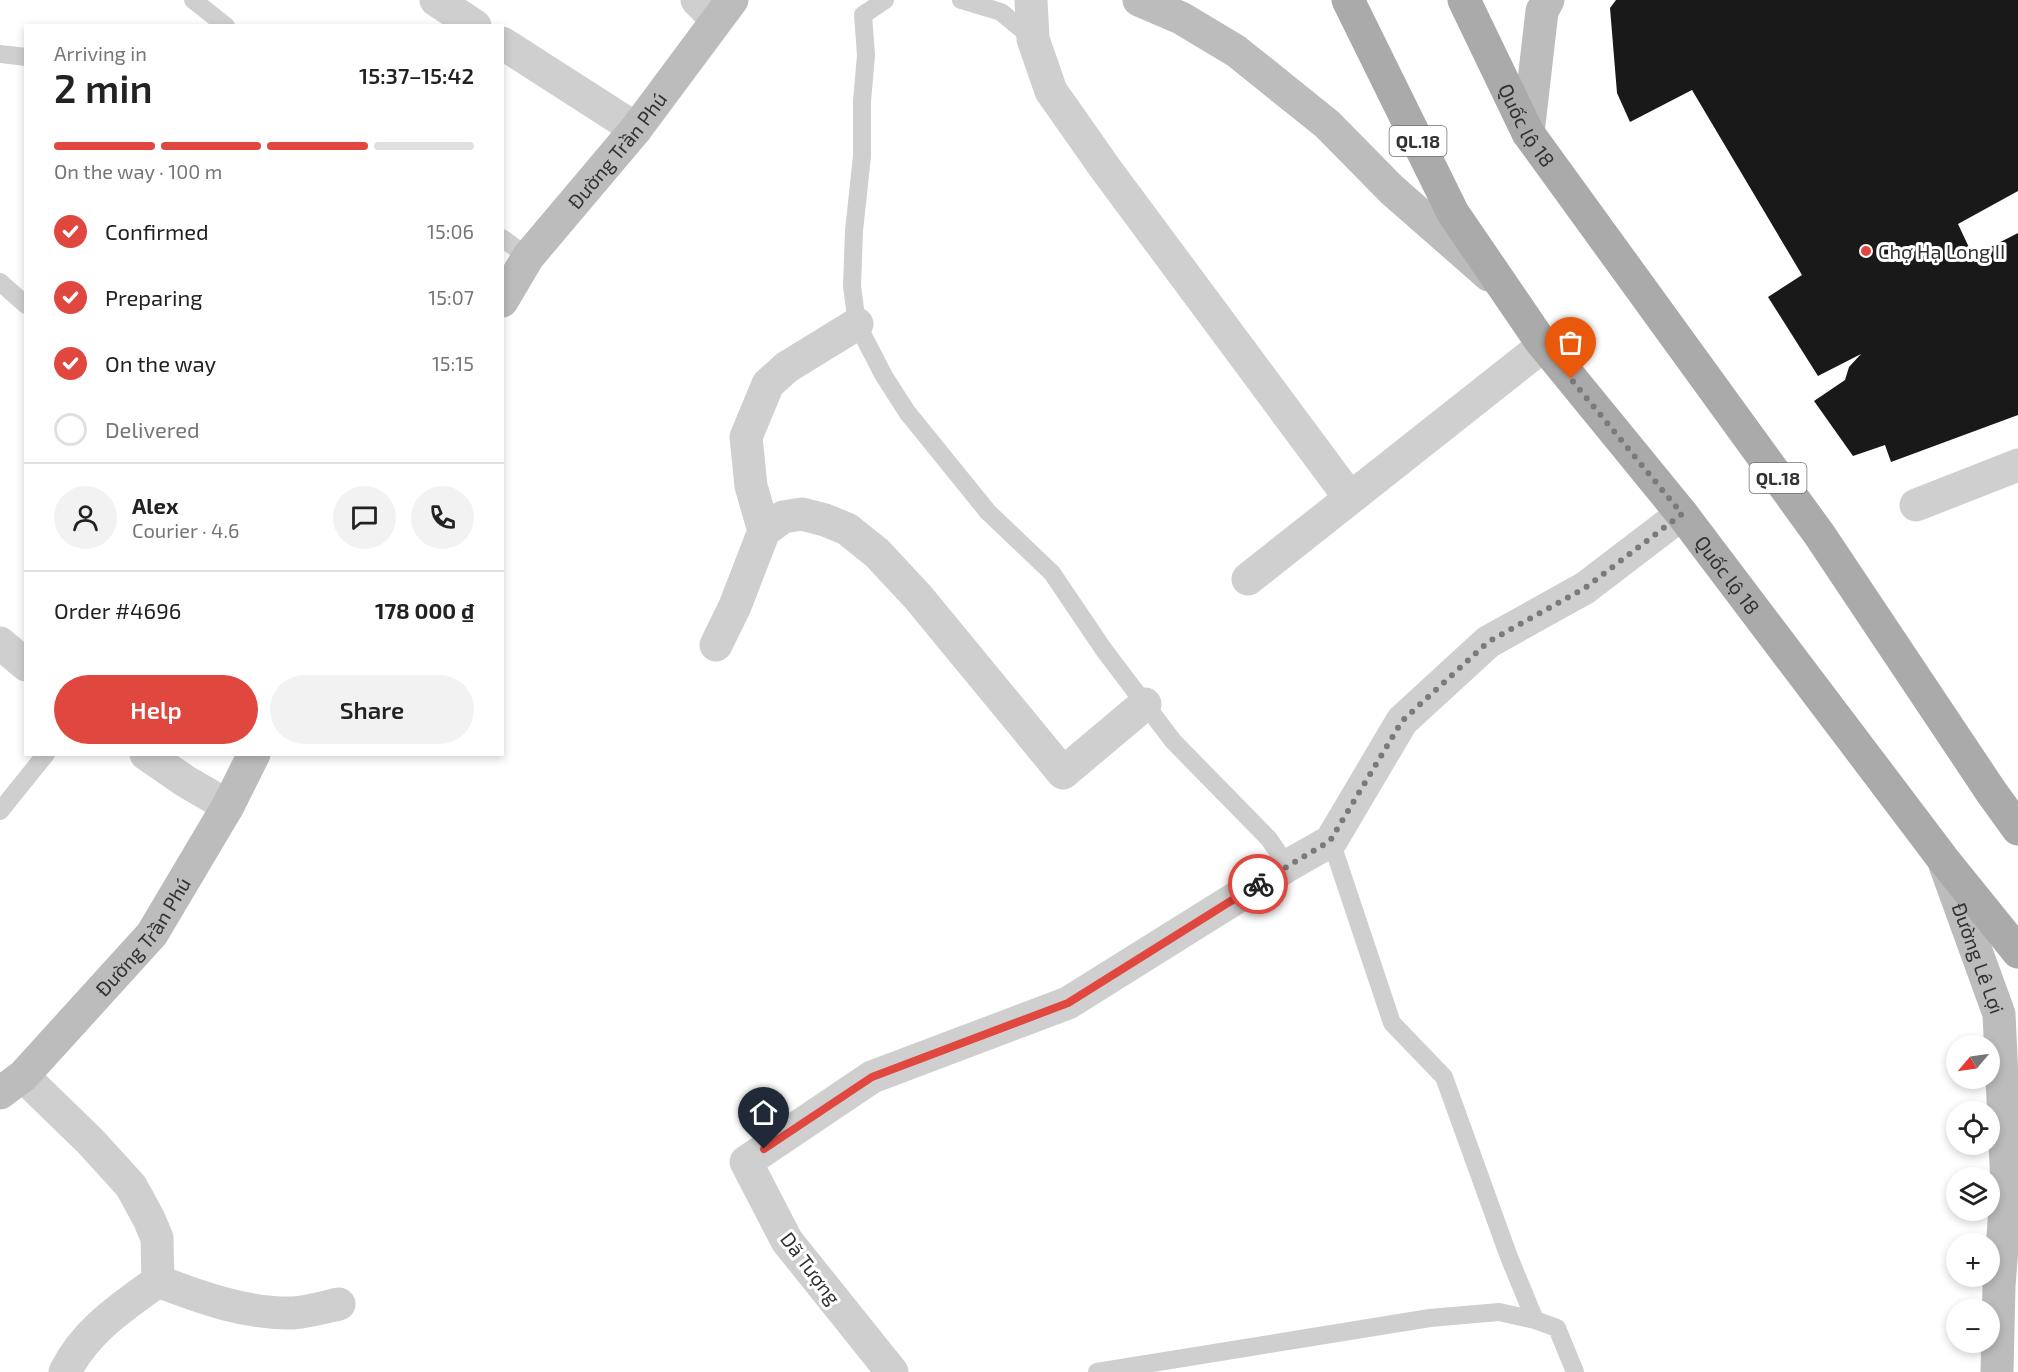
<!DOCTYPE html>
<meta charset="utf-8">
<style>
body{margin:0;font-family:"Exo 2",sans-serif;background:#f2f2f2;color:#222;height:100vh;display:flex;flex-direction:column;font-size:22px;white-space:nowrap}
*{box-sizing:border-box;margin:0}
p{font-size:20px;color:#767676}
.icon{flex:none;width:33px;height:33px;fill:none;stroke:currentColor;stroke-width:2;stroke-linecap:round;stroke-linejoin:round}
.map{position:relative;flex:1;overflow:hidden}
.panel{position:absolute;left:24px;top:24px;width:480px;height:732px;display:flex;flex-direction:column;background:#fff;border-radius:0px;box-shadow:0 3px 9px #0003}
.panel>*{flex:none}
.needle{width:39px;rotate:241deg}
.fabs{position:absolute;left:1946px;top:1035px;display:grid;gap:12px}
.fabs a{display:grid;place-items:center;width:54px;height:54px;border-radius:50%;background:#fff;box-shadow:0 3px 9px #0003;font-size:30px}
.pin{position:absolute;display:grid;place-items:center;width:51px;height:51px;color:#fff;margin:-62px -26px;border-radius:50% 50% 50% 0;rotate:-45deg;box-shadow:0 0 6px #0007}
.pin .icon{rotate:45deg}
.courier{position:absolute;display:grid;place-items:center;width:60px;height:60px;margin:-30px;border:4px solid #e0473e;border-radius:50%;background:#fff;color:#222;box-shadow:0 2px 8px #0007}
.summary em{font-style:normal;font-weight:600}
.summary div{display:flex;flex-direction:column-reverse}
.summary{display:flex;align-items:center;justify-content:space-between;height:102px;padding:0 30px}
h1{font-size:39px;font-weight:600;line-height:45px}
.bar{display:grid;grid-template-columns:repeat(4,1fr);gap:9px 6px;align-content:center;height:72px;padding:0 30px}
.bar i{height:8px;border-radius:4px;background:#e0e0e0}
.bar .on{background:#e0473e}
.bar p{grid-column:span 4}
.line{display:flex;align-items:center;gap:15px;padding:0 30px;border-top:2px solid #e0e0e0}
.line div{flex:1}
.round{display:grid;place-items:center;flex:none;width:63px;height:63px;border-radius:32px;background:#f2f2f2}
ol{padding:0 30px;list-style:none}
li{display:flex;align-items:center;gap:18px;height:66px}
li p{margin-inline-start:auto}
li .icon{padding:6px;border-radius:50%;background:#e0473e;color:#fff;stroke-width:4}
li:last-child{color:#767676}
li i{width:33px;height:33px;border:3px solid #e0e0e0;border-radius:50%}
.action{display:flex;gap:12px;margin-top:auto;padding:12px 30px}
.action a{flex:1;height:69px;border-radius:36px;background:#e0473e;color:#fff;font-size:24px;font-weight:600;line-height:69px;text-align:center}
.action a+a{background:#f2f2f2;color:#222}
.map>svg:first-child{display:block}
</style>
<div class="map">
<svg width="2018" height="1372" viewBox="0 0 2018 1372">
<rect width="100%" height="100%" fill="#fff"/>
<path fill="#191919" d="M1616,0H2018V191L1958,224L1973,256L2018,233V415L1891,462L1885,445L1853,456L1814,401L1845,380L1849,367L1861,354L1818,376L1768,297L1802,275L1692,90L1630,122L1617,93L1610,8Z"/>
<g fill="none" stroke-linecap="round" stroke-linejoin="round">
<path stroke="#cfcfcf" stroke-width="18" d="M193,0L226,26
M885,0L863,15L866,55L862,101V156L854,231L852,286L857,324L884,376L907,412L988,512L1052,573L1104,650L1173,741L1269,839L1287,866
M961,0L1001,12L1033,39
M0,54L26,57
M502,238L528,257
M0,282L26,305
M0,811L46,754
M1331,841L1392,1023L1444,1077L1509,1257L1535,1320
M1097,1372L1430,1318L1499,1312L1535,1320L1557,1328L1575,1372"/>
<path stroke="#cfcfcf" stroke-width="33" d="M436,0L475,26
M697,0L716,19
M1031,0L1033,39L1051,91L1105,168L1350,498
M502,43L636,129
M1916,505L2018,465
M764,531L751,486L746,437L768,384L787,367L857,324
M1248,579L1544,345
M0,643L26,665
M716,645L735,606L764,531L783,517L802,514L825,520L847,529L877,553L918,597L1063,773L1145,704
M146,754L185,781L228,806
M23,1076L90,1141L131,1186L149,1219L157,1238L158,1281C122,1307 85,1331 65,1372
M158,1281C201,1298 247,1314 293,1313C308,1312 325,1307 339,1304
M892,1372L787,1241L746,1162L872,1077L1068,1003L1287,866L1331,841L1402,721L1488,642L1585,588L1682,514"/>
<g stroke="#bcbcbc" stroke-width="33">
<path d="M1139,0L1181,18L1236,51L1327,124L1392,190L1489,275"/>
<path d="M1528,133L1542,11L1548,0"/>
<path id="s1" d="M502,301L528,257L636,129L732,0"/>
<path id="s2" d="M1945,865L1999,1014L2007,1185L1999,1286L1997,1372"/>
<path id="s3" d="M0,1093L23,1076L152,934L228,806L254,754"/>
</g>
<g stroke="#aaa" stroke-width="33">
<path id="s4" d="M1348,0L1453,213L1539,339L1682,514L1943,859L2018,952"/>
<path id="s5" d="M1464,0L1528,133L1819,534L1992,793L2018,829"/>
</g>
</g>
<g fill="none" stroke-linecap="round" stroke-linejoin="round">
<path stroke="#7a7a7a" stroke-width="6" stroke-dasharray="0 10.8" d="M1258,884L1330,841L1402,721L1488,642L1585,588L1682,514L1571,379"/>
<path stroke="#e0473e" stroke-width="8" d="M764,1149L872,1077L1068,1003L1258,884"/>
</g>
<circle fill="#e0473e" stroke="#fff" stroke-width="2" cx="1866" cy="251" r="6"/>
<g text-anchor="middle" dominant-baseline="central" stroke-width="6" stroke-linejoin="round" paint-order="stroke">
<g fill="#fff" stroke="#707070" stroke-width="1.5">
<rect x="1389.5" y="126" width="57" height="30" rx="4.5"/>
<rect x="1749.5" y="463" width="57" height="30" rx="4.5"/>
</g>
<g font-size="18" font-weight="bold" fill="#323232">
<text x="1418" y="141">QL.18</text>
<text x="1778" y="478">QL.18</text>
</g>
<g font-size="20" fill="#323232" stroke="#fff">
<text stroke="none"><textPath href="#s5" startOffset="140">Quốc lộ 18</textPath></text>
<text stroke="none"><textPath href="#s1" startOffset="190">Đường Trần Phú</textPath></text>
<text stroke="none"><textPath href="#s4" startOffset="692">Quốc lộ 18</textPath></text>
<text stroke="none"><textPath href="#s3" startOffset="213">Đường Trần Phú</textPath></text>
<text stroke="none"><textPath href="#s2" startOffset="99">Đường Lê Lợi</textPath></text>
<text transform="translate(811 1268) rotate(53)">Dã Tượng</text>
</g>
<g font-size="20" fill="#323232" stroke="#fff" text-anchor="start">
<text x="1878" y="251">Chợ Hạ Long II</text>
</g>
</g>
</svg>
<div class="fabs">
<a><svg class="needle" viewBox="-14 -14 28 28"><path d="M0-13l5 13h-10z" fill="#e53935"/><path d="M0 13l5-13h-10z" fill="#767676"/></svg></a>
<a><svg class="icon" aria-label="locate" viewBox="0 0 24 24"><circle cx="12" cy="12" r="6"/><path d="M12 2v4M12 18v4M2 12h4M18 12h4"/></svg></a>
<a><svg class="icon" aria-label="layers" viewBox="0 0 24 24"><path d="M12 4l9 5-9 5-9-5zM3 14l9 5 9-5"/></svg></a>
<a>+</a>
<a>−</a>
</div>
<div class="pin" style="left:1571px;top:379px;background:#ea580c"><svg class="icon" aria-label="bag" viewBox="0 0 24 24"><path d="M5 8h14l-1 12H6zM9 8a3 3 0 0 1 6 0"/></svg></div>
<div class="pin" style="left:764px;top:1149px;background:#1f2937"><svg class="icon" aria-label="home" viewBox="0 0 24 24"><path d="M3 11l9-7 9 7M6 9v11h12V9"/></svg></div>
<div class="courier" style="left:1258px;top:884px"><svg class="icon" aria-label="bike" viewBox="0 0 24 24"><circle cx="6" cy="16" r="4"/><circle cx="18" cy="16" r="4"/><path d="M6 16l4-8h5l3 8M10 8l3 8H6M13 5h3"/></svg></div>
<section class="panel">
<div class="summary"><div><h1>2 min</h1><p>Arriving in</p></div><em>15:37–15:42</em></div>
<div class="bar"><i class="on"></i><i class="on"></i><i class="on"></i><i></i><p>On the way · 100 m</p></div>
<ol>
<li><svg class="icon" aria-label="check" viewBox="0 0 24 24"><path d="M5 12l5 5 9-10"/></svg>Confirmed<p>15:06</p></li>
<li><svg class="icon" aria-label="check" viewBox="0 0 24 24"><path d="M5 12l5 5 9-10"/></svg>Preparing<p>15:07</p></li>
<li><svg class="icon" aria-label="check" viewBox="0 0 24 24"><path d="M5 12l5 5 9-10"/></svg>On the way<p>15:15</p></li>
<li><i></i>Delivered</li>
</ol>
<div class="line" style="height:108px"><a class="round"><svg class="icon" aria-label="person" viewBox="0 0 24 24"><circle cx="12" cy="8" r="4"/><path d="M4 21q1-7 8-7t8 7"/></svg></a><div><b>Alex</b><p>Courier · 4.6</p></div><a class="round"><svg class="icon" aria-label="chat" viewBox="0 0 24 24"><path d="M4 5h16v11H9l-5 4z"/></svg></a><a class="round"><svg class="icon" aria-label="phone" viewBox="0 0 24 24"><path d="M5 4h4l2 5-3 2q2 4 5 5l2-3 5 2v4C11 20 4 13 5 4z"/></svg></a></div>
<div class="line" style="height:78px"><div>Order #4696</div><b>178 000 ₫</b></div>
<div class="action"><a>Help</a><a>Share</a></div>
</section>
</div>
